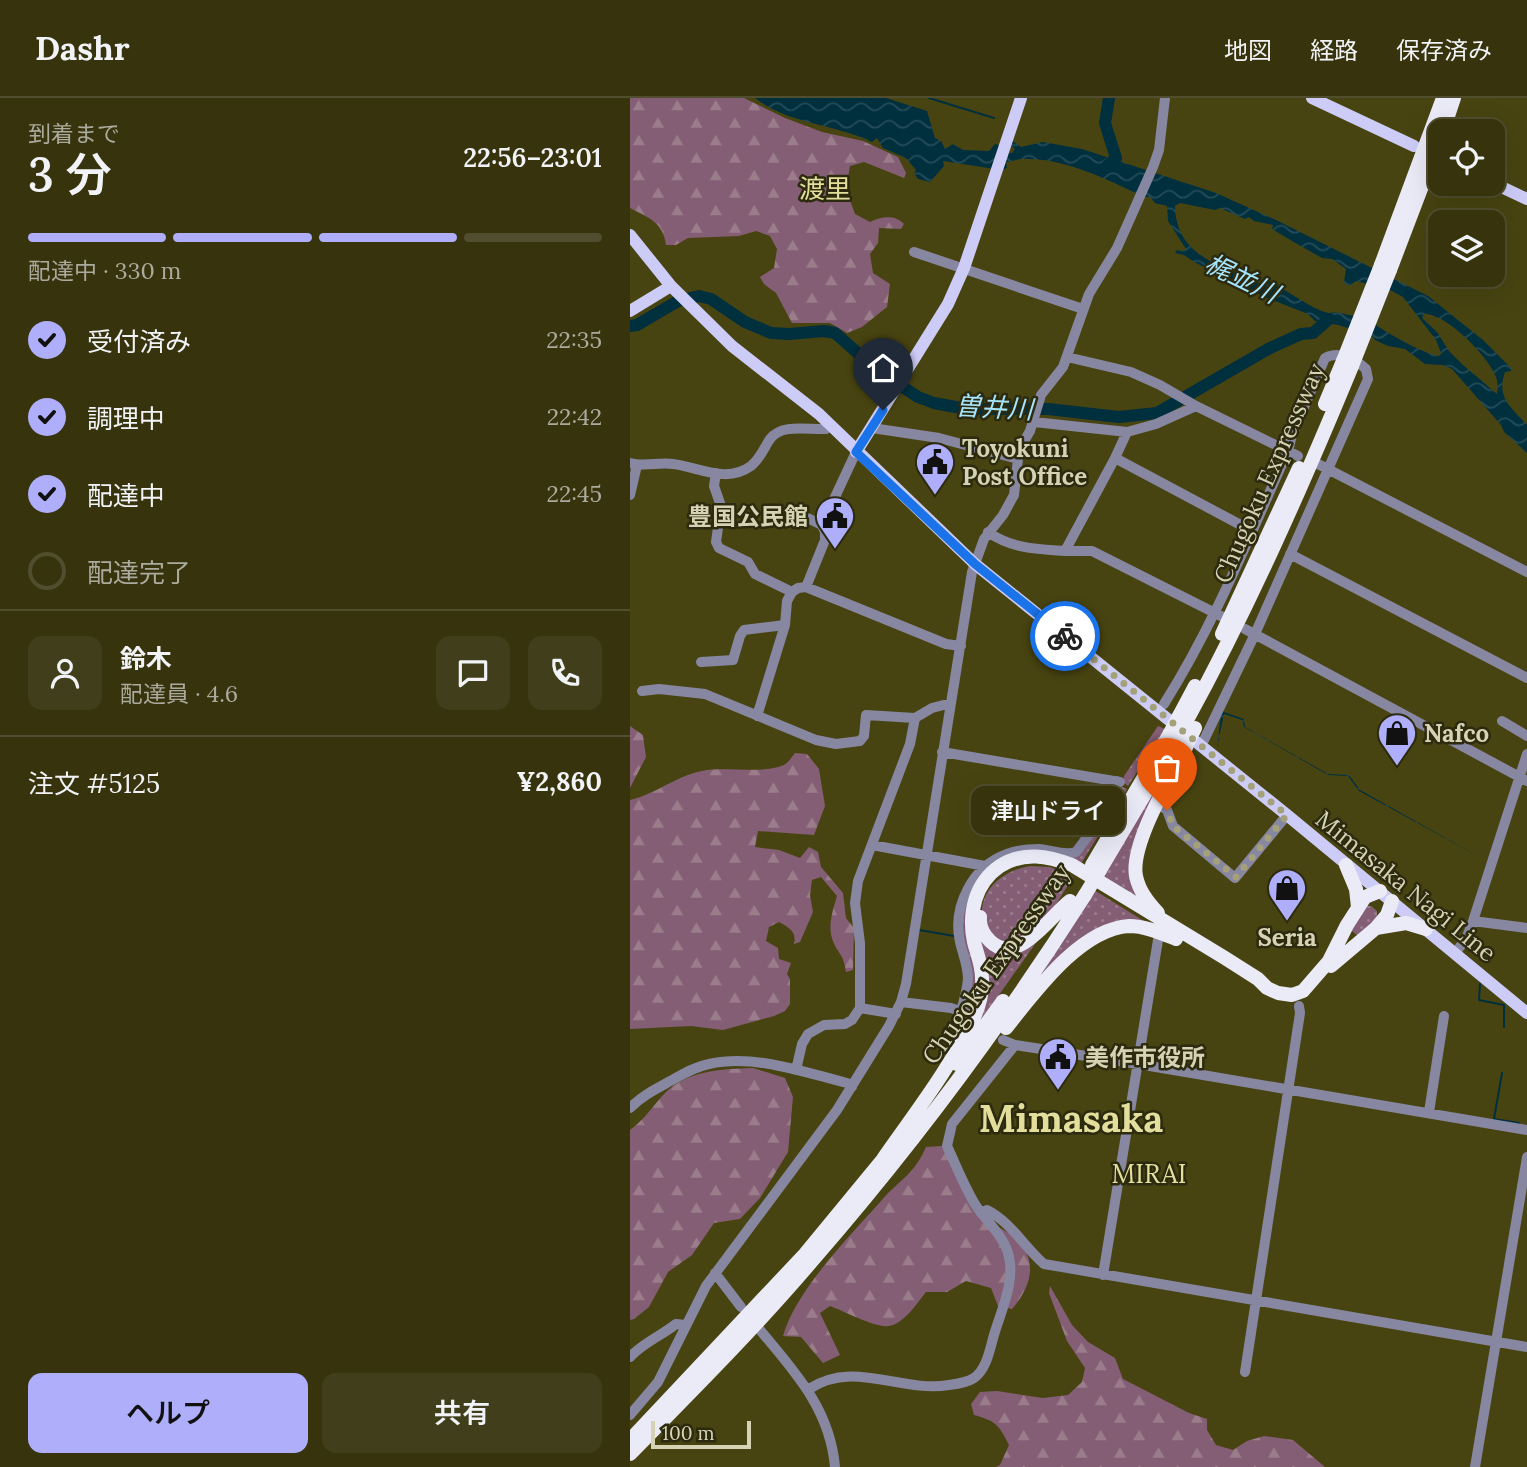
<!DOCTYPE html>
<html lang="ja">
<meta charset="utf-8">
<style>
body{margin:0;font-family:Lora,"Noto Sans JP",serif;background:#413f1b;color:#f1f3f6;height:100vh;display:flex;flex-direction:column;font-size:26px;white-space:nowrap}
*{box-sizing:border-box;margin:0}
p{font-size:23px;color:#aaaa9d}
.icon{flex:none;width:38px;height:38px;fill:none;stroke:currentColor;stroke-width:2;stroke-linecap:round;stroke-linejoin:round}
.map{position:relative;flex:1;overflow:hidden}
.panel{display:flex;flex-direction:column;background:#36330d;width:630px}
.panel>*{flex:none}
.controls{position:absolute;left:798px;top:21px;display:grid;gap:14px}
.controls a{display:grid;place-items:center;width:77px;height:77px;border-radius:14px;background:#36330d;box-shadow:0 7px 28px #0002,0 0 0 2px #504e2e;font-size:35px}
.scale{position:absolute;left:21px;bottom:18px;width:100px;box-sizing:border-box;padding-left:7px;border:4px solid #d5d3b3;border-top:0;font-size:19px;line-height:24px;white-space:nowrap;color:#d5d3b3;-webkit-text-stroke:5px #2c2a0f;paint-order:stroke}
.pin{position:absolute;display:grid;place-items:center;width:60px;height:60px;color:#fff;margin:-72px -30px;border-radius:50% 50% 50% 0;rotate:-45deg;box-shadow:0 0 7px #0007}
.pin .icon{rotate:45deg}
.courier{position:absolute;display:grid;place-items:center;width:70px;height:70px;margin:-35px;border:5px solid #1a73e8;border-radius:50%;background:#fff;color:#222;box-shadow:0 2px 9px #0007}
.bubble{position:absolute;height:49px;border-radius:14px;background:#36330d;box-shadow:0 7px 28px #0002,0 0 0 2px #504e2e;font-size:23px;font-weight:600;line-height:49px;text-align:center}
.summary em{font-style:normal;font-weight:600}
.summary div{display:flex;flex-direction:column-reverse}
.summary{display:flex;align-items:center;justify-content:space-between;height:119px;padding:0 28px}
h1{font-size:46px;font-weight:600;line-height:52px}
.bar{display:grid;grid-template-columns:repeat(4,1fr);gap:10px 7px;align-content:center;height:84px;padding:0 28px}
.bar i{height:9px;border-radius:5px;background:#504e2e}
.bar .active{background:#afaefa}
.bar p{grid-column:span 4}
.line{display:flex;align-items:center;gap:18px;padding:0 28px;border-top:2px solid #504e2e}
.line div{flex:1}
.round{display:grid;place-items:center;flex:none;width:74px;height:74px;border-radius:14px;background:#413f1b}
ol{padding:0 28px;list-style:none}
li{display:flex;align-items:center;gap:21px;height:77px}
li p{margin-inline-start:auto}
li .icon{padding:7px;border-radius:50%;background:#afaefa;color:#111;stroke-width:4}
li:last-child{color:#aaaa9d}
li i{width:38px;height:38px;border:4px solid #504e2e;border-radius:50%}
.cta{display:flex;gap:14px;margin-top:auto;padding:14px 28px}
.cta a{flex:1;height:80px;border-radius:14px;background:#afaefa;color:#111;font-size:28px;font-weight:600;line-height:80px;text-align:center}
.cta a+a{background:#413f1b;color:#f1f3f6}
header{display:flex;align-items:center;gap:42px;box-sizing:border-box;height:98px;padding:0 35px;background:#36330d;border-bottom:2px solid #504e2e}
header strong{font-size:33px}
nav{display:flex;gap:38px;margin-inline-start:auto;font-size:24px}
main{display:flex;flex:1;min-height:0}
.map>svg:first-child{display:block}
</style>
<header>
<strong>Dashr</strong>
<nav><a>地図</a><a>経路</a><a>保存済み</a></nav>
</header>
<main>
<section class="panel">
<div class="summary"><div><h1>3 分</h1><p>到着まで</p></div><em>22:56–23:01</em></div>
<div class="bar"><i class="active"></i><i class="active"></i><i class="active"></i><i></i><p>配達中 · 330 m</p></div>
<ol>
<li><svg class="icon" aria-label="check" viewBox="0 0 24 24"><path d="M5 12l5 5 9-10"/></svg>受付済み<p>22:35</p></li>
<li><svg class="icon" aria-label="check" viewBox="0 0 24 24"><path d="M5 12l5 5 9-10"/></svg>調理中<p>22:42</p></li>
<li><svg class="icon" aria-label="check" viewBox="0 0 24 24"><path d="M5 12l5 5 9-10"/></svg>配達中<p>22:45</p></li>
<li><i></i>配達完了</li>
</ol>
<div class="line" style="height:126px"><a class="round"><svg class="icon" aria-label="person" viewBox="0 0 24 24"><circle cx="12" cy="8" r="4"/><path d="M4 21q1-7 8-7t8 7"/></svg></a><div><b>鈴木</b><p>配達員 · 4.6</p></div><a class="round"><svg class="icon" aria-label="chat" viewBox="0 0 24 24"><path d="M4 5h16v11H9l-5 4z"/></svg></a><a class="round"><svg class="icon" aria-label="phone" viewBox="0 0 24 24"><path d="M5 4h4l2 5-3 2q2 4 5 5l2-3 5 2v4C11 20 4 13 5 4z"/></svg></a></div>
<div class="line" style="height:91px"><div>注文 #5125</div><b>¥2,860</b></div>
<div class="cta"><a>ヘルプ</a><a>共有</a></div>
</section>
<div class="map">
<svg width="897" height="1369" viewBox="0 0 897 1369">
<defs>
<pattern id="grass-dots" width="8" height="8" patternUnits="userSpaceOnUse" patternTransform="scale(1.75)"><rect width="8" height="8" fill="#845e74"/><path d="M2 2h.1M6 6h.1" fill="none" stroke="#9a7c8b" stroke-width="1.8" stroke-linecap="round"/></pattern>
<pattern id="forest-firs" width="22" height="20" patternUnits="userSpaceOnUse" patternTransform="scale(1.75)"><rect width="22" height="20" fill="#845e74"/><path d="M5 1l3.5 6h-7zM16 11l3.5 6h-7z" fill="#9a7c8b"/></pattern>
<pattern id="water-waves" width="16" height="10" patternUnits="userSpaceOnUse" patternTransform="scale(1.75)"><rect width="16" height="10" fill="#002f3e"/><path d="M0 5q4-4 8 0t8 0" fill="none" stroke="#244c58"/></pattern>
</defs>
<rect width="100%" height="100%" fill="#484411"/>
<path fill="url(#grass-dots)" d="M528,628L535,631L498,688L493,684L494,678Z
M545,656L507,745L513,804L471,782Z
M490,688L497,691L449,769C429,757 406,750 382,759C352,771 334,801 339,833C342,847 348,861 349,876C350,889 347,901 343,913L341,916L337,914C332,905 342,878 337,862C333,844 328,827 332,809C339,775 374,751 408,753C418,753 436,762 445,757C459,750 479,704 487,689Z
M401,768L420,769L443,779L420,816L383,846L361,840C358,832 352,822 352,814C352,788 378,771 401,768Z
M464,792L522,828L482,829L395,901Z
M737,808H741L747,813V821L728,838L721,832Z
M345,831L360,848L410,839L340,938L350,912Z"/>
<path fill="url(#forest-firs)" d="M0,0H114L155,20L192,34L233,43L268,59L276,75L274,80L234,64L220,68L216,91L225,116L240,124C251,119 264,116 274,126L271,131L249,130L248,145L240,156L243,175L260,186L257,209L232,229L217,235L200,225H162L146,195L134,186L130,179L144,170L147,151L140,138L126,133L109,138L58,140L46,147H36C33,124 19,120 0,110Z
M0,628L13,637L16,659L0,690Z
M165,655L177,656L189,671L195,708L184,737L128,733L125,749L149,752L170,760L179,749L188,754L191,769L213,795L216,820L224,830L223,872L216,874C213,854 209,858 203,843C197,828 203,812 207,798L191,779L182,782L180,797L183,814L170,844L164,846C167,833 159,830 149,824L139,829L136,843L148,850L149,861L161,865L157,876L160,881V906L155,913L144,918L93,932L61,928L0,931V702C27,696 48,676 77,672C99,669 134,676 154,667C158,665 162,659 165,655Z
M123,970L155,980L163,999L158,1054L130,1100L110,1121L84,1125L62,1157L38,1174L19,1209L4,1221L0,1222V1032C14,1022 23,1008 34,996C57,972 92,971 123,970Z
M312,1048L339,1103L355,1126C368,1127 373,1131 384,1139C409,1161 402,1188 382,1211L368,1208L361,1190L336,1183L317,1194H296C287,1205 275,1225 259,1228C245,1230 214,1213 200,1208L190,1215L210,1257L193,1265L171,1239L153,1238C166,1192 219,1139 251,1103C269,1082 284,1077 296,1049Z
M420,1188L442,1227L458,1244L485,1260L493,1281L559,1315L577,1321V1332L586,1347L603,1352L617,1343L634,1338L663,1342L695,1369H366L370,1367L379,1347C369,1327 366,1323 344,1317L341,1306L350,1294L367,1293L413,1300L438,1297L452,1284L455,1270L437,1243L419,1195Z"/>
<path fill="url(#water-waves)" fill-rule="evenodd" d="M125,0H256L297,13L305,40L311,43L315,51L323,46L333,52L359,53L365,46L369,47L377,55H382L385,51L378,44L381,42L391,49L413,44L452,51L586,95L646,122L798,198L853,242L882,271L881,273L875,274C866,300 881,309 897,327V355L874,334L871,327L822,271L813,267L795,266L775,251L758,248L745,242L741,237L708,227L685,223L678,216L635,199L564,164L554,157L545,155L547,152L554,153L556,151L538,123L537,108L525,105L520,99H514C479,82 433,59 393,61C387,61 382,64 376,64L377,70L371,72L313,63L314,68L300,84L288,81L284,75L286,72L276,60L253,50L247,40L242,44C205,26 158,26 125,0ZM550,105L585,112L590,110L615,121L619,119L624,123L643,127L642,131L662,143L692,160L702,161L716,171L714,184L717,187H721L726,183L760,192L773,199L806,242L811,255L809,258C794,256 757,235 746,227C737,220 720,217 709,215C708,214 700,215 698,215C681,211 654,190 635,181L633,186L628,185C590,167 546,158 545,108ZM794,216C816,215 859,259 866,279C868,284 868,290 867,296L833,267L819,253L807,234L792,220Z
M592,609L594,614L614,621L615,629L698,676L719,677L730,692L855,762L729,693L718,678L698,677L614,629L612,622L594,616L587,650Z"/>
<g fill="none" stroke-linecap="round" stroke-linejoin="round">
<path stroke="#002f3e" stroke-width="2" d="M299,0L364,20
M289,832L324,838
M850,886L849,902L874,907V929
M872,975L864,1021L889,1025"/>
<path stroke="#002f3e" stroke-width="12" d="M476,69L486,60L475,25L479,0
M0,228L7,227L48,203L69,198L81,201L115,224L141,235L159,236L194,233L205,235L247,272L288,299L304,305L336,311H418L489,319L527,315L640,250L671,236L683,235L699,221"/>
<path stroke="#8787a2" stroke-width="10" d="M284,154L453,211
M437,259L501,274L530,287L566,308L668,358
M404,324L497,334
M242,330L309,340L388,361
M485,360L497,334L526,326L566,308
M0,365C14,369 29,364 43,366C69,369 96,386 121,368C130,361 134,350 140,341C152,325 178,332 196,331L201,328
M688,366L897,474
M86,375L84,388L91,408L86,444L89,450L118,464L125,476L162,494
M0,397L7,367
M167,415L192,427L226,354
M358,434C382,451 407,451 435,453
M660,456L897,580
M176,489L195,442V434L192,427
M593,519L462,453H435L485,360L622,433
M615,531L897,683
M71,564L103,562L110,538L114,532L155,527
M12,593L29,591L75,596L186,642L206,646L230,643L234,638L236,617L285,620
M534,606C584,527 619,439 658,353L662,337L695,260C709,252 725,261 736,271L738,281L625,536L574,642
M127,618L155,527L157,503L162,494L168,490L176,489L316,546L331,548
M872,623L897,638
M312,654L490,684
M530,708L537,712L543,728L605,780L657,717
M242,747L355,768
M843,823L897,830
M825,855L836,841L843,823L897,656
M271,904L321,910L336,915
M230,910L266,916
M331,913C334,903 337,891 338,881C338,868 333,857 330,844C322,808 343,768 377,756C387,752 398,751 409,751C422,752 434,758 446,754L464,730L487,683
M373,942L385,947L508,966L897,1032
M166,972L172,946L178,936L194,927L215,926L222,922L230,910V845L225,805L228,783L280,646L285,620L302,610L321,605
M0,1010C11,999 22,993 35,986C50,978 63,969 79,966C125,956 173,974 217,985L222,989
M799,1014L814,918
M351,1115L357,1112C382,1125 394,1149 414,1166L897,1249
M85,1175L111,1209
M473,1177L528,842
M130,1232C165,1274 200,1311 205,1369
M0,1259C14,1244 31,1238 46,1226L55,1227
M615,1274L670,915L669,908
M179,1291C224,1261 270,1295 319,1287C327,1286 338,1284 344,1280C357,1271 360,1250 364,1237C371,1213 385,1184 379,1159C375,1138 356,1124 345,1106C334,1088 326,1067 317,1048L322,1026L385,947
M0,1317L28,1284L76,1188L207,1012L259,928L271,904L276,886L342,474L354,441L373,417L384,397L388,361L393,345L400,333L411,297L433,269L459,196L487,150L523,69L529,52L535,0
M845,1369L897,1059"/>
<path stroke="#ccccf7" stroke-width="12" d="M682,0L784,48
M863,85L897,101
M0,137L41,188L102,248L189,316L345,466L657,717L897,915
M0,213L41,188
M226,354L318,206L334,170L391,0"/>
<path stroke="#ebebf8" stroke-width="14" d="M813,33L824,0
M751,167L813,0
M760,172L810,41
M695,306L713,263
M592,536L669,370
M549,618L565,588
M556,624C619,509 672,389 722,268
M462,767L540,635
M716,767L726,791L728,809
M470,772L548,640
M528,815C518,804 509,793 506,778C500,746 541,679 556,649
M350,819C349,829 353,836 360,843C387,870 421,817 440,803
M746,830L757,817L762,803
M701,868L746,830L776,825L796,831
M376,930C405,894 450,831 499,828C515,828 531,835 546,841
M327,966L373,903
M253,1061C285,1015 322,968 345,917C350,905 353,893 352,880C352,867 347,856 344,844C338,815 345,785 370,768C394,753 418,758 442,767L595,860L628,881L637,890L648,895L662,897L673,893L699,863L717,827L735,799L750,793
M0,1342L175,1156L259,1054
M0,1356C62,1293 125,1230 182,1163C282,1048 373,926 455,797"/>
<path stroke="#ebebf8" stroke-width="14" d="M713,263L751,167
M722,268L760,172
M540,635L549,618
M556,649L565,630
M455,797L470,772"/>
</g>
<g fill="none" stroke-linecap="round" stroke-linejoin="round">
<path stroke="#a4a17a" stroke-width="7" stroke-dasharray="0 12.6" d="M435,538L657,717L606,779L543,728L537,712"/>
<path stroke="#1a73e8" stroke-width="9" d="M253,312L226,354L345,466L435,538"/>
</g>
<defs>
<g id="civic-pin" transform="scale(2.0125)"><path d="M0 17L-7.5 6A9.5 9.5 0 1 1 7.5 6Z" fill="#afaefa" stroke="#2c2a0f"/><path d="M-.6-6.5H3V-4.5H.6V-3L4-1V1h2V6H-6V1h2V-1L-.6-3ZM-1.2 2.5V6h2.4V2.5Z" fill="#111"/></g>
<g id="shop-pin" transform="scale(2.0125)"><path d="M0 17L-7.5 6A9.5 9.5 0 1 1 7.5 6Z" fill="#afaefa" stroke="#2c2a0f"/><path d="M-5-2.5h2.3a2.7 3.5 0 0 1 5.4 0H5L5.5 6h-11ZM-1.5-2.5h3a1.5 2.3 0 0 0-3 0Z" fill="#111"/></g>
</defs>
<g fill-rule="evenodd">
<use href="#civic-pin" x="305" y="364"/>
<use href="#civic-pin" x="205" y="418"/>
<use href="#shop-pin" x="767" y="635"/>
<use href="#shop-pin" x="657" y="790"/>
<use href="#civic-pin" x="428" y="959"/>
</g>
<g text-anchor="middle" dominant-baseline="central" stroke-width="5" stroke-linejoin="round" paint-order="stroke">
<g font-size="24" font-weight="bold" fill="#d5d3b3" stroke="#2c2a0f" text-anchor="start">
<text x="332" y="350">Toyokuni<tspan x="332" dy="28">Post Office</tspan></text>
<text x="178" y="418" text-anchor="end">豊国公民館</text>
<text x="794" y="635">Nafco</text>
<text x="657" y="839" text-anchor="middle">Seria</text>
<text x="455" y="959">美作市役所</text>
</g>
<g font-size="24" fill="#d5d3b3" stroke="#2c2a0f">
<text transform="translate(639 375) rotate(-66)">Chugoku Expressway</text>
<text transform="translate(776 788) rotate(39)">Mimasaka Nagi Line</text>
<text transform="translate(366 866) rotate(-55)">Chugoku Expressway</text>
</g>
<g font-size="26" fill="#e3de9b" stroke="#2c2a0f">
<text x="195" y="90">渡里</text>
<text x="519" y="1075">MIRAI</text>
</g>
<g font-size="26" font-style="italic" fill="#a5e5fe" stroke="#2c2a0f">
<text transform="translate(612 180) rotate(26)">梶並川</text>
<text transform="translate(364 309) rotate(3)">曽井川</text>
</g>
<g font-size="38" font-weight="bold" fill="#e3de9b" stroke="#2c2a0f">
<text x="441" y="1020">Mimasaka</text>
</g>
</g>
</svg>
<div class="controls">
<a><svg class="icon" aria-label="locate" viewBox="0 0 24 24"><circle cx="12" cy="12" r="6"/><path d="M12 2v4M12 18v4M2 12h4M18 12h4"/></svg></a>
<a><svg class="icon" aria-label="layers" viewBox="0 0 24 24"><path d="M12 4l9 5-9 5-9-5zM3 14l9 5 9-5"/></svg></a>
</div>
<div class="scale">100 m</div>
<div class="pin" style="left:537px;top:712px;background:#ea580c"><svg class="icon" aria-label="bag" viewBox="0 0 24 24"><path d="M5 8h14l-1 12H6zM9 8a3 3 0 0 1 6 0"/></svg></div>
<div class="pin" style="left:253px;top:312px;background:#1f2937"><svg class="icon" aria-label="home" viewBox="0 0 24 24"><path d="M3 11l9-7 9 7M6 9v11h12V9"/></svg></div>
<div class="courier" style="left:435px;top:538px"><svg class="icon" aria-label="bike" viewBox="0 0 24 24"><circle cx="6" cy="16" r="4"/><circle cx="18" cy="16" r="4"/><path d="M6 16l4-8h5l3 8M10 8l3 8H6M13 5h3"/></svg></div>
<div class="bubble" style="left:341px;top:688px;width:154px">津山ドライ</div>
</div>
</main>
